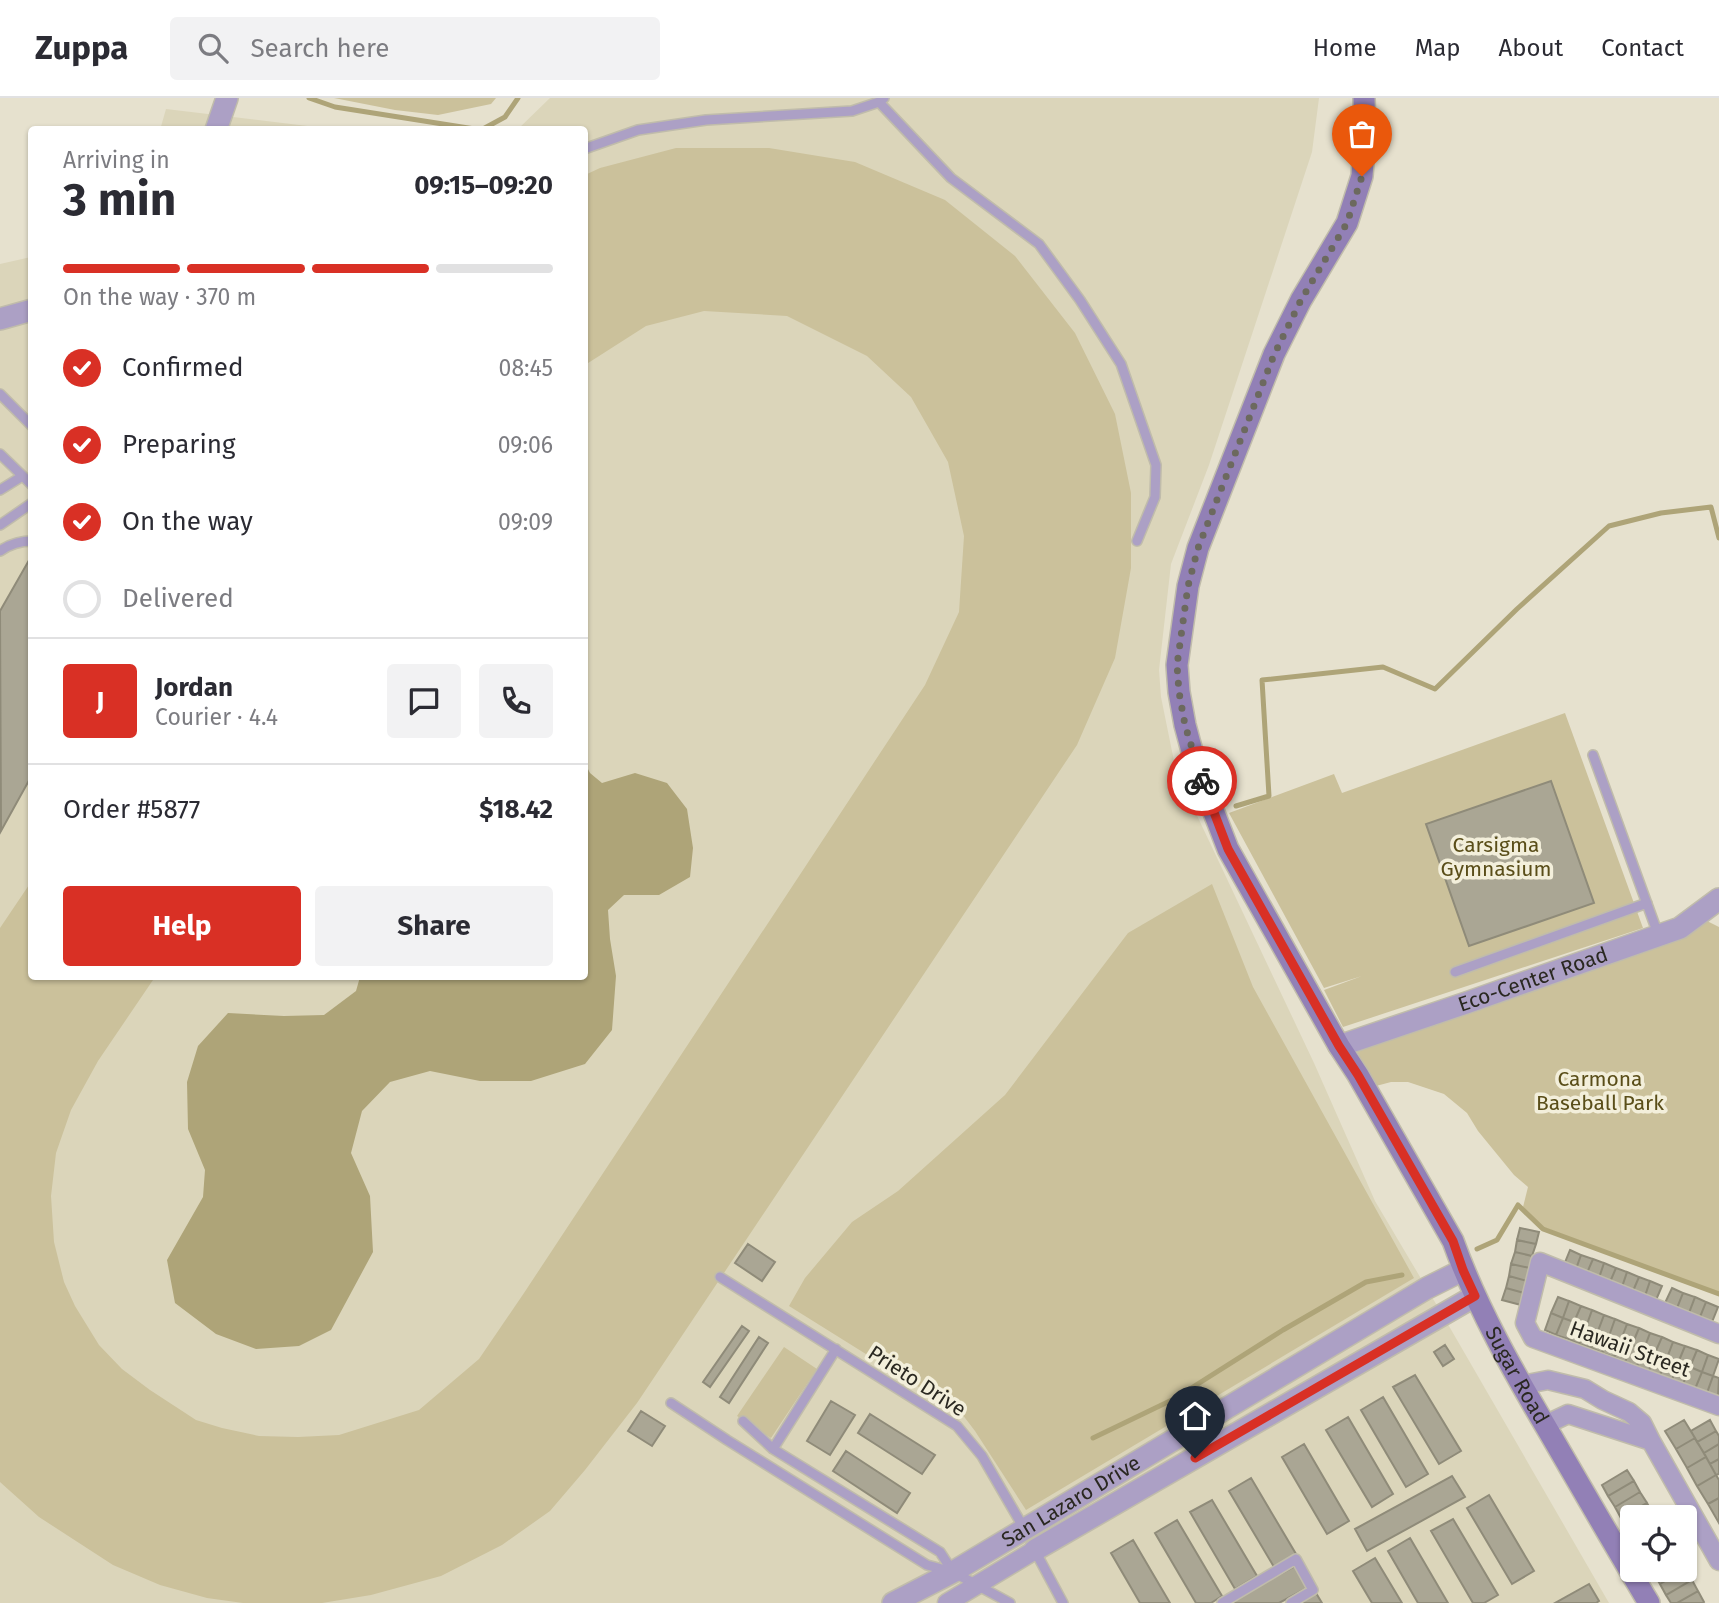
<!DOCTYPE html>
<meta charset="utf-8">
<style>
body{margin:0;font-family:"Fira Sans",sans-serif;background:#f2f2f3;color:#2b2b33;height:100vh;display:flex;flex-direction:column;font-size:26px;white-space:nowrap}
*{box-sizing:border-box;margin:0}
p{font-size:23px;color:#7c7c81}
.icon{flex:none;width:38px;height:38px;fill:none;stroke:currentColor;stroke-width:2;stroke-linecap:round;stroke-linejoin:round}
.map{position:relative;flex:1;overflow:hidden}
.sheet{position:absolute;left:28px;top:28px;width:560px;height:854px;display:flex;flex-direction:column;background:#fff;border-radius:7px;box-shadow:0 2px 5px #0004}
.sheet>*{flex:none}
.fabs{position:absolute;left:1620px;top:1407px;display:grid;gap:14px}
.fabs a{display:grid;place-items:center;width:77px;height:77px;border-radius:7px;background:#fff;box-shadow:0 2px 5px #0004;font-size:35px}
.pin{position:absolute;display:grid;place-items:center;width:60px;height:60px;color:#fff;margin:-72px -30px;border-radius:50% 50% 50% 0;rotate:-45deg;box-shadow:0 0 7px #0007}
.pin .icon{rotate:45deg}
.courier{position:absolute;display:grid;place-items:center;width:70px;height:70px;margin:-35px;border:5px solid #d93025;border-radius:50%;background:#fff;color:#222;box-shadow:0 2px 9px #0007}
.headline em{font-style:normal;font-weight:700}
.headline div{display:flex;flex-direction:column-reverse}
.headline{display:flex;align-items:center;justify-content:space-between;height:119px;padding:0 35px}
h1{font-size:46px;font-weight:700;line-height:52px}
.bar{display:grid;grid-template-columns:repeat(4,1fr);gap:10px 7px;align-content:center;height:84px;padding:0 35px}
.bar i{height:9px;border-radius:5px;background:#e1e1e2}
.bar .on{background:#d93025}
.bar p{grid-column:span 4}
.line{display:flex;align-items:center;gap:18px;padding:0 35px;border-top:2px solid #e1e1e2}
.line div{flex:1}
.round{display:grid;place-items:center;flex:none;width:74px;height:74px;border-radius:7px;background:#f2f2f3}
ol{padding:0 35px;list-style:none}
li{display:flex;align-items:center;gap:21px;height:77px}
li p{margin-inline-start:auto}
li .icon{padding:7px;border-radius:50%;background:#d93025;color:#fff;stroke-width:4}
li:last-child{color:#7c7c81}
li i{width:38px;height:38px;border:4px solid #e1e1e2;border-radius:50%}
.button{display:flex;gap:14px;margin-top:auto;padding:14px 35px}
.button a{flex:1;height:80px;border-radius:7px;background:#d93025;color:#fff;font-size:28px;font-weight:700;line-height:80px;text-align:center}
.button a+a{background:#f2f2f3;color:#2b2b33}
header{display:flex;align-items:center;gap:42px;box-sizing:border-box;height:98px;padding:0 35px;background:#fff;border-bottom:2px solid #e1e1e2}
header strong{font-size:33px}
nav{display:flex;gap:38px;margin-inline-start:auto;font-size:24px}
.search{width:490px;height:63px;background:#f2f2f3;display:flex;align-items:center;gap:18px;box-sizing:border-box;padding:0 24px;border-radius:7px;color:#7c7c81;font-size:26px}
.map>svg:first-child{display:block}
</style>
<header>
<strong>Zuppa</strong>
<div class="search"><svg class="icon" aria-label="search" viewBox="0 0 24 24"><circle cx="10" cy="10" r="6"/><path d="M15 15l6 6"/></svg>Search here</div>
<nav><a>Home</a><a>Map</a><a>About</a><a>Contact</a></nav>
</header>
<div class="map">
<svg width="1719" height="1505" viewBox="0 0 1719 1505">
<rect width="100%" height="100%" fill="#e6e1ce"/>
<path fill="#dbd5ba" d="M550,0H1319L1312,54L1209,367L1171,466L1159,572L1161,599L1176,673L1314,965L1375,1103L1442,1216L1609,1505H0V166L31,159L32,878H584V32L518,31Z
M166,11L332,31L160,32Z"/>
<path fill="#cbc19b" d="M334,0H496L491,6L438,17L395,12Z
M676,50H769L855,64L945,102L1015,158L1075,235L1115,316L1131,395V470L1115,560L1077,647L637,1305L585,1372L550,1413L502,1447L441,1478L371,1497L322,1505H243L207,1500L160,1487L113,1467L39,1419L0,1384V830L31,784L32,878L155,879L98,963L71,1012L56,1055L51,1098L54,1144L64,1184L75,1208L99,1247L122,1271L150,1292L196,1322L222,1330L259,1338L298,1339L339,1337L419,1312L479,1261L524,1195L925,587L959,514L964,438L948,364L911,299L867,258L787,218L704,213L646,228L585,267V77L600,70Z
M1565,615L1643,830L1343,929L1324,892L1362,878L1324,890L1229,715L1334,676L1342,695Z
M1212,786L1253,889L1414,1180L1026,1412L975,1333L962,1316L789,1208L805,1180L852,1124L898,1093L1005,997L1128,835Z
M1703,821L1719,829V1195L1543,1129L1523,1109L1528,1089L1514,1077L1478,1033L1467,1015L1444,996L1408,984H1391L1376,988L1357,954L1679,836Z
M784,1249L817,1271L771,1340L737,1318Z"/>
<path fill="#aea478" d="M585,665L590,675L602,685L635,675L667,685L687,711L693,750L690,779L659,797H624L608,812L610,841L616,878L612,932L585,966L531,983H480L430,973L390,984L362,1013L351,1055L370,1098L373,1154L331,1232L299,1248L256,1251L216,1236L175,1205L167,1162L203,1099L205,1072L188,1031L187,984L198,948L228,915L284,918L324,917L356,893L360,879L584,878Z"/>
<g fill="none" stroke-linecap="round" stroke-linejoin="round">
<path stroke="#aea478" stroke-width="5" d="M309,0L335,9L481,32
M481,32L505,19L518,0
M1236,708L1269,698L1262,582L1383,569L1435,591L1517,511L1609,428L1661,415L1711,409L1719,440
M1477,1151L1497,1142L1518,1107L1543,1131L1719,1196
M1093,1340L1174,1301L1283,1232L1366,1184L1402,1177"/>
</g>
<path fill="#aaa694" stroke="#8f8b79" stroke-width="2" d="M32,457V677L1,733L0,513Z
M1551,683L1594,805L1469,848L1426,726Z
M1520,1130L1539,1134L1536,1146L1517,1142Z
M1517,1142L1536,1146L1532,1158L1515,1154Z
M748,1146L775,1164L762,1183L735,1165Z
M1570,1152L1581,1157L1576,1171L1564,1167Z
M1515,1154L1532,1158L1530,1170L1511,1166Z
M1581,1157L1593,1161L1587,1175L1576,1171Z
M1593,1161L1604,1165L1599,1180L1587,1175Z
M1604,1165L1616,1170L1610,1184L1599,1180Z
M1511,1166L1530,1170L1527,1183L1509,1178Z
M1616,1170L1627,1174L1622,1189L1610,1184Z
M1627,1174L1639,1179L1633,1193L1622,1189Z
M1509,1178L1527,1183L1524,1195L1506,1190Z
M1639,1179L1650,1183L1645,1198L1633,1193Z
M1650,1183L1662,1188L1656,1202L1645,1198Z
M1506,1190L1524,1195L1521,1207L1502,1202Z
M1672,1190L1683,1195L1677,1210L1665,1205Z
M1683,1195L1695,1199L1689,1215L1677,1210Z
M1558,1199L1569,1203L1563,1220L1551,1215Z
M1695,1199L1706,1204L1700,1219L1689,1215Z
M1569,1203L1581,1208L1574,1224L1563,1220Z
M1706,1204L1718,1209L1712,1224L1700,1219Z
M1581,1208L1592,1212L1586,1229L1574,1224Z
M1592,1212L1604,1217L1598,1233L1586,1229Z
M1551,1215L1563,1220L1556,1237L1545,1232Z
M1604,1217L1615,1221L1609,1238L1598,1233Z
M1563,1220L1574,1224L1568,1241L1556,1237Z
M1615,1221L1627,1226L1621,1242L1609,1238Z
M1574,1224L1586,1229L1579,1246L1568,1241Z
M1627,1226L1639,1230L1632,1247L1621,1242Z
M742,1228L749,1233L710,1289L703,1284Z
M1586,1229L1598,1233L1591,1250L1579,1246Z
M1639,1230L1650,1235L1644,1251L1632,1247Z
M1598,1233L1609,1238L1602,1255L1591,1250Z
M1650,1235L1662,1239L1655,1255L1644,1251Z
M1609,1238L1621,1242L1614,1259L1602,1255Z
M759,1239L768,1245L729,1305L720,1299Z
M1662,1239L1673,1244L1667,1260L1655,1255Z
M1621,1242L1632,1247L1625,1264L1614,1259Z
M1673,1244L1685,1248L1678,1265L1667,1260Z
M1445,1247L1454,1261L1443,1268L1434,1254Z
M1632,1247L1644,1251L1637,1268L1625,1264Z
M1685,1248L1697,1252L1690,1269L1678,1265Z
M1644,1251L1655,1255L1649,1273L1637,1268Z
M1697,1252L1708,1257L1702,1274L1690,1269Z
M1655,1255L1667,1260L1660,1277L1649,1273Z
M1708,1257L1719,1261L1713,1278L1702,1274Z
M1667,1260L1678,1265L1672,1282L1660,1277Z
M1678,1265L1690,1269L1683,1286L1672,1282Z
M1690,1269L1702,1274L1695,1291L1683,1286Z
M1702,1274L1713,1278L1707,1295L1695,1291Z
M1415,1277L1461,1353L1439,1366L1393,1289Z
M1713,1278L1719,1280L1718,1299L1707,1295Z
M1383,1299L1428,1376L1406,1389L1361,1312Z
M831,1303L855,1317L830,1357L807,1343Z
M641,1313L665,1328L652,1348L628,1333Z
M870,1316L935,1357L922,1376L858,1335Z
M1348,1319L1393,1396L1372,1409L1326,1332Z
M1684,1322L1695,1340L1676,1351L1665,1333Z
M1710,1322L1716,1333L1697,1344L1691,1333Z
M1716,1333L1719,1338V1346L1704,1355L1697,1344Z
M1695,1340L1706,1359L1687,1370L1676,1351Z
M1304,1346L1349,1423L1327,1436L1282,1359Z
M1719,1346V1361L1710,1366L1704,1355Z
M846,1353L910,1395L897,1415L833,1373Z
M1706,1359L1716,1377L1697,1388L1687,1370Z
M1719,1361V1376L1716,1377L1710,1366Z
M1627,1372L1634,1383L1608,1398L1602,1387Z
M1716,1377L1719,1382V1400L1708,1406L1697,1388Z
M1452,1378L1465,1399L1367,1453L1355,1431Z
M1251,1380L1296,1456L1274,1469L1229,1393Z
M1634,1383L1640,1394L1615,1409L1608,1398Z
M1640,1394L1647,1405L1621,1420L1615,1409Z
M1489,1397L1534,1473L1512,1486L1467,1410Z
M1719,1400V1425L1708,1406Z
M1212,1402L1257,1478L1235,1491L1190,1414Z
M1647,1405L1653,1416L1647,1419H1633V1428L1627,1431L1621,1420Z
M1453,1421L1498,1497L1484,1505H1473L1431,1433Z
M1177,1422L1222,1498L1211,1505H1196L1155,1435Z
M1410,1440L1448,1505H1418L1388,1453Z
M1133,1442L1170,1505H1140L1111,1455Z
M1375,1460L1402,1505H1372L1353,1473Z
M1295,1468L1307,1490L1279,1505H1227Z
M1685,1471L1692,1482L1666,1497L1660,1486Z
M1658,1472H1684L1660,1486L1653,1475Z
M1692,1482L1698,1493L1677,1505H1671L1666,1497Z
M1589,1486L1599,1503L1596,1505H1555Z
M1698,1493L1704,1504L1703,1505H1677Z
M1316,1495L1322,1505H1299Z"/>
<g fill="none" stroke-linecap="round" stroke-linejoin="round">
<g stroke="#c0bcab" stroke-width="12">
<path id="service" d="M879,4L951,80L1039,146L1080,202L1121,266L1156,367L1155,399L1137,443
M584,51L638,32L706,22L852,13L879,4L884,0
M0,296L32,328
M0,356L32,387
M0,392L21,379
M0,427L32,405
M0,453C10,446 20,443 32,443
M1593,657L1658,836
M1455,874L1647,805
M720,1179L957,1328L982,1358L1025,1432
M671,1305L727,1342L927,1467L953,1474L1010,1505
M743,1323L773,1351L940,1454L953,1474
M773,1351L836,1251
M1034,1451L1063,1505
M1222,1505L1296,1461L1313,1492L1291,1505"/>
</g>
<g stroke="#c0bcab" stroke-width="21">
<path id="minor" d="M1719,1236L1540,1164L1525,1225L1533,1240L1719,1308
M1522,1287L1548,1282L1585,1291L1603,1302L1629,1314L1642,1325L1651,1343L1719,1463
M1545,1327L1568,1316L1651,1343
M947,1505L1035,1452"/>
</g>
<g stroke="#c0bcab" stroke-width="24">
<g id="tertiary">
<path d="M216,32L227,0"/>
<path d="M0,221L32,212"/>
<path id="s1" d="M1339,948L1466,905L1680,830L1719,801"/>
<path d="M1035,1452L1475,1198"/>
<path id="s2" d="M893,1505L953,1474L1427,1190L1463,1172"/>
</g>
</g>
<g stroke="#c0bcab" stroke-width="24">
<g id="secondary">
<path id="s3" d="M1364,0L1365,36L1362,78L1347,125L1301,202L1274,256L1198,450L1188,488L1177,567L1179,594L1185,627L1196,668L1228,751L1339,948L1358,977L1453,1143C1477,1210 1513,1273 1549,1334C1582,1391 1615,1448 1649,1505"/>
</g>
</g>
<use href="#service" stroke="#aca0c5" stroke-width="9"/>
<use href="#minor" stroke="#aca0c5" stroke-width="18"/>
<use href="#tertiary" stroke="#aca0c5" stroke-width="21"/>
<use href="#secondary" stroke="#9280b6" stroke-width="21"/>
</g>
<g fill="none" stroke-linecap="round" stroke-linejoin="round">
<path stroke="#6c695e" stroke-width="7" stroke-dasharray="0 12.6" d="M1202,683L1185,627L1179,594L1177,567L1188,488L1198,450L1274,257L1301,202L1347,125L1362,78"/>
<path stroke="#d93025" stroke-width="9" d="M1195,1360L1475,1198L1463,1172L1453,1143L1358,977L1339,948L1228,751L1202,683"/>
</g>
<g text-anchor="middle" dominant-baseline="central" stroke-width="7" stroke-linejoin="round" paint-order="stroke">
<g font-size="21" fill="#5a4e19" stroke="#f3efdb">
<text x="1496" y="747">Carsigma<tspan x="1496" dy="24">Gymnasium</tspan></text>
<text x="1600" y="981">Carmona<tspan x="1600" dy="24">Baseball Park</tspan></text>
</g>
<g font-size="21" fill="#2a2821" stroke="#f3efdb">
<text stroke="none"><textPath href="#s1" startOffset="205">Eco-Center Road</textPath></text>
<text transform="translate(1630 1251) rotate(20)">Hawaii Street</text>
<text stroke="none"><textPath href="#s3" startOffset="1398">Sugar Road</textPath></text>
<text transform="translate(917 1283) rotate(33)">Prieto Drive</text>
<text stroke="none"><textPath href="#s2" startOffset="205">San Lazaro Drive</textPath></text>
</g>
</g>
</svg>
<div class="fabs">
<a><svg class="icon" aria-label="locate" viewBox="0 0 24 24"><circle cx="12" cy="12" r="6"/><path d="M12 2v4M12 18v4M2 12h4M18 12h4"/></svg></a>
</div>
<div class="pin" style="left:1362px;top:78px;background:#ea580c"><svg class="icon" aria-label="bag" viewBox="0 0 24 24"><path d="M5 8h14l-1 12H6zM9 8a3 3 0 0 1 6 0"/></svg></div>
<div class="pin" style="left:1195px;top:1360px;background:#1f2937"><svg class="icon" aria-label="home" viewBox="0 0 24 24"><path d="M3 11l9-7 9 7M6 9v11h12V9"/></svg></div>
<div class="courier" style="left:1202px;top:683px"><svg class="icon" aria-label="bike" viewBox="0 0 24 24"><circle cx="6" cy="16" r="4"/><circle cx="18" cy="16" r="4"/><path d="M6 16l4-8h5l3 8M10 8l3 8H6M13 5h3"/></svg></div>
<section class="sheet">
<div class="headline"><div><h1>3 min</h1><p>Arriving in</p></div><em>09:15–09:20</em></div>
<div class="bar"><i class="on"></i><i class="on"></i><i class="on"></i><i></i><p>On the way · 370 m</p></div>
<ol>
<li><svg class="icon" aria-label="check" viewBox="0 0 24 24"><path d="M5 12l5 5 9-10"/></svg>Confirmed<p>08:45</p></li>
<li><svg class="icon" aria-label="check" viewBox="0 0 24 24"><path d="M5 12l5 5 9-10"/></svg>Preparing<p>09:06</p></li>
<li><svg class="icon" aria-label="check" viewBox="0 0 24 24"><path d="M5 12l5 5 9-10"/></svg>On the way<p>09:09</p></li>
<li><i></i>Delivered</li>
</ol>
<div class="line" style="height:126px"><b class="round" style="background:#d93025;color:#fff">J</b><div><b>Jordan</b><p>Courier · 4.4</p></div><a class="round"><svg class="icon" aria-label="chat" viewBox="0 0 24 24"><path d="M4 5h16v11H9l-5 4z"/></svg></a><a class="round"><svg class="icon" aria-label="phone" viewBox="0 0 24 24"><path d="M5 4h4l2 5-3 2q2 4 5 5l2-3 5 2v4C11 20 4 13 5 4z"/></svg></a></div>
<div class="line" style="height:91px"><div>Order #5877</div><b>$18.42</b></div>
<div class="button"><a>Help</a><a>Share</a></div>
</section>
</div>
